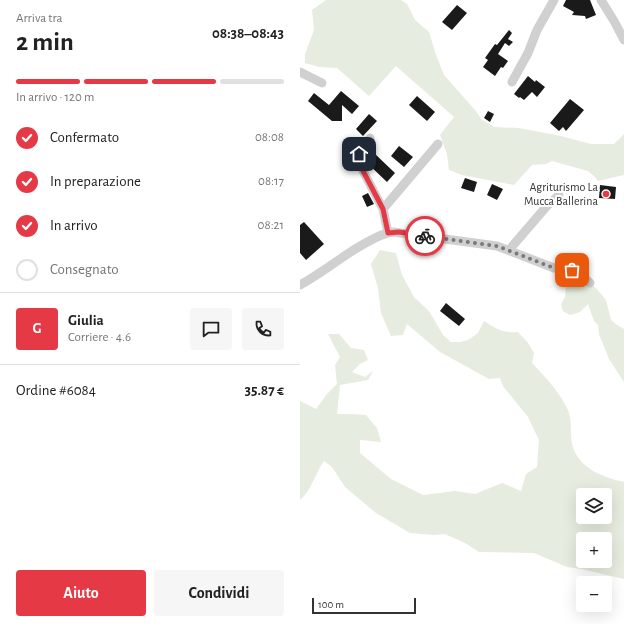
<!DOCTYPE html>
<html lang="it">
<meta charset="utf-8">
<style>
body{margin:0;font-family:"Alegreya Sans",sans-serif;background:#f6f6f6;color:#222;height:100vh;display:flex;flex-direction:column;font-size:15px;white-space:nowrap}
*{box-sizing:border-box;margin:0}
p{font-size:13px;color:#767676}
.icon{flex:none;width:22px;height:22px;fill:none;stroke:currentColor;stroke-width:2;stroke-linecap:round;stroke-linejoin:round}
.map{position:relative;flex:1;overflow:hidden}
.drawer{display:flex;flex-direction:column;background:#fff;width:300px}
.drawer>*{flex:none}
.controls{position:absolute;left:276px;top:488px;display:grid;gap:8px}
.controls a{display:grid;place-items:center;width:36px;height:36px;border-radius:4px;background:#fff;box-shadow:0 4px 16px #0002;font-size:20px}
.scale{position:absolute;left:12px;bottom:10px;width:104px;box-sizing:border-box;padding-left:4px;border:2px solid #333;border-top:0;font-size:11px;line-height:14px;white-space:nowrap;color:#333;-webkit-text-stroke:3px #fff;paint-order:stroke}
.pin{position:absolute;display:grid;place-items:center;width:34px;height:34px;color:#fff;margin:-17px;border-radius:8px;box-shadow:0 2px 6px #0006}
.courier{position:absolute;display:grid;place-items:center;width:40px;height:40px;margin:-20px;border:3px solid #e63946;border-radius:50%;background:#fff;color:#222;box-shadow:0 1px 5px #0007}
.overview em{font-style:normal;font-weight:600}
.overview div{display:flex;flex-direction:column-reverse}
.overview{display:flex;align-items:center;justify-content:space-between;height:68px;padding:0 16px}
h1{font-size:26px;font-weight:600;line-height:30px}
.bar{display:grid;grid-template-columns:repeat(4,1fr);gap:6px 4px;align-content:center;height:48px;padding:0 16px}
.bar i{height:5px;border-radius:3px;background:#e0e0e0}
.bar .current{background:#e63946}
.bar p{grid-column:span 4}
.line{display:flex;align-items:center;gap:10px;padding:0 16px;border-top:1px solid #e0e0e0}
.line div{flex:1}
.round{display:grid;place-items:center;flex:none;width:42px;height:42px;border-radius:4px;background:#f6f6f6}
ol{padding:0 16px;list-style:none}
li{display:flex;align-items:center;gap:12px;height:44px}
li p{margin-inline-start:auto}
li .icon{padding:4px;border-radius:50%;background:#e63946;color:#fff;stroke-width:4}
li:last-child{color:#767676}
li i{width:22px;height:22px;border:2px solid #e0e0e0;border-radius:50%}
.cta{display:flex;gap:8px;margin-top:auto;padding:8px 16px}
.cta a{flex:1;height:46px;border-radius:4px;background:#e63946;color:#fff;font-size:16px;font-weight:600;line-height:46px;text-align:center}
.cta a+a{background:#f6f6f6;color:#222}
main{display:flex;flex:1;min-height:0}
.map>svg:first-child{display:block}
</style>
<main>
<section class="drawer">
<div class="overview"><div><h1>2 min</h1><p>Arriva tra</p></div><em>08:38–08:43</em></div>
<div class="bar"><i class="current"></i><i class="current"></i><i class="current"></i><i></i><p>In arrivo · 120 m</p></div>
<ol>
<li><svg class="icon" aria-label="check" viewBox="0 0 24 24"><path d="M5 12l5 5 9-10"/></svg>Confermato<p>08:08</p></li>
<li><svg class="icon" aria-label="check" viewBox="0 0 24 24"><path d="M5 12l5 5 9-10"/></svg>In preparazione<p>08:17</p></li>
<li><svg class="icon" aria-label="check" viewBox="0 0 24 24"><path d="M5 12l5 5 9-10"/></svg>In arrivo<p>08:21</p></li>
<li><i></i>Consegnato</li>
</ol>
<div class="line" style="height:72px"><b class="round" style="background:#e63946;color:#fff">G</b><div><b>Giulia</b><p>Corriere · 4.6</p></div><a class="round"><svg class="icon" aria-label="chat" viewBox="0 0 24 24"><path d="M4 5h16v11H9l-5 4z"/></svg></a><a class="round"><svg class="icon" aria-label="phone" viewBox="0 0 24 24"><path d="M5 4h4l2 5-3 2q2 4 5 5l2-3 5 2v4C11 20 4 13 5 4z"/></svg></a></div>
<div class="line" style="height:52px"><div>Ordine #6084</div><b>35.87 €</b></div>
<div class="cta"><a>Aiuto</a><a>Condividi</a></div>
</section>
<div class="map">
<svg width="324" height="624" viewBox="0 0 324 624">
<rect width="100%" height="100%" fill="#fff"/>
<path fill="#e6ecdf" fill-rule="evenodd" d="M26,0H101L107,4L115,20L129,32L136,55L144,75L175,110L182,120L194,127L219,128L261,136L291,144H314L324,134V175L298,181L294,176L288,171L252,161L246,164L232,165L214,185L162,175L149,170L147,154L140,135L154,117L96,66L69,96L37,68L19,67L5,63V54L14,30L12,10Z
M80,250L96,253L102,275L114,297L129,311L143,335L151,342H160L168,340L178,333L184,321C197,329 201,333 218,332L228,343L234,353L232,363C246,378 259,391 268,410C272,419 270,434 272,444C278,468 302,477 324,482V579L281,569L267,567L234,553L179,552L165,543L145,534L134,535L110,533L76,513L45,487L32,467L24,461C15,473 12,490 0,500V401L16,409L27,394L37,384L35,365L40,357L28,334H39L51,348L64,350L68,360L60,364L52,372L65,377L73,371L68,380L40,385L37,414H51L66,415L77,428L81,442L60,440V453L91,479L123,495L155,491L175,494L202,483L221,491L226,474L237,467L239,440L228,417L203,386L200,378L189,379L140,352L107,324L103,335L91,336L81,313L78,288L71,264ZM283,495H305V517H283ZM283,539H305V561H283Z
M275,274L281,283L295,287L306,300L311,320L317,325L324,329V382L309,359L299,334L298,325L294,321L288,304L280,312L270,315L263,311L261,304L265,297L266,285L269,276Z"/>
<path fill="#1a1a1a" d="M266,0H290L296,15L286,19L285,16L272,15L274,12L263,6Z
M157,5L167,13L152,30L142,22Z
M209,30L212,33L208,39L213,42L209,46L205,43L198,54L208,61L203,68L201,67L195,76L183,67L188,60L185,58L195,44L197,45Z
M228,76L235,82L236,80L245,87L237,97L232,92L224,100L220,97L219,98L214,94Z
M41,91L59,106L52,114L42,105V121H32L8,101L14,93L29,105Z
M117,96L135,112L127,121L109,105Z
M270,99L284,110L266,131L263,127L259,131L250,123Z
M188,111L194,114L190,122L184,118Z
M69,114L77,121L63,136L56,129Z
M99,146L113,157L104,167L91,156Z
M53,153L55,167L47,169L45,155Z
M75,154L95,173L87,182L67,163Z
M165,178L177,182L174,192L161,188Z
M192,184L203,189L197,200L187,195Z
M300,185L316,187L315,199L299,198Z
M68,193L74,204L67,207L62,196Z
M4,222L24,244L6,260L0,253V225Z
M146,303L165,319L159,326L140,311Z"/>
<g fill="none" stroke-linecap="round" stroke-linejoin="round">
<path stroke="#d0d0d0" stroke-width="9" d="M301,0L314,21L324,40
M0,72L22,83
M212,82L228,53L237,30L254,0
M70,138L59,154L62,169L83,209L88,233
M83,209L138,144
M209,250L246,207L259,195
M0,285C22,273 41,257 62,245C73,239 82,233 93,232L197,246L254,268C270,269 278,271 290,283"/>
</g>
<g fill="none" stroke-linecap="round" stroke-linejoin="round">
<path stroke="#7a7a7a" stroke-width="4" stroke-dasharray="0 7.2" d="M125,236L197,246L254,268H262L272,270"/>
<path stroke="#e63946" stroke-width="5" d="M59,154L62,169L83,209L88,233L99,232L125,236"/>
</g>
<circle fill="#e63946" stroke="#fff" stroke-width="1.5" cx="306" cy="194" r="4"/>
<g text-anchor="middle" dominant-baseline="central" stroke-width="4" stroke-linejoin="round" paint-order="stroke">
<g font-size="12" fill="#333" stroke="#fff" text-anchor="end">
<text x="298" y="187">Agriturismo La<tspan x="298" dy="14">Mucca Ballerina</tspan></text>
</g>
</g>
</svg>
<div class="controls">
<a><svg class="icon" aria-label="layers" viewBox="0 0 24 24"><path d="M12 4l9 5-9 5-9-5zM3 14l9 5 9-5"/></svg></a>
<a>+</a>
<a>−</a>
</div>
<div class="scale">100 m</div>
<div class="pin" style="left:272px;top:270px;background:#ea580c"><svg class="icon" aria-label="bag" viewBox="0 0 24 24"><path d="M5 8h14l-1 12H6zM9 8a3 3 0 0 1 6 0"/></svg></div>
<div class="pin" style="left:59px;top:154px;background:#1f2937"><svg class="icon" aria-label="home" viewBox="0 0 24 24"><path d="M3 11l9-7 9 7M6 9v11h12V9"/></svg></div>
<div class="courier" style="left:125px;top:236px"><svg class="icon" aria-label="bike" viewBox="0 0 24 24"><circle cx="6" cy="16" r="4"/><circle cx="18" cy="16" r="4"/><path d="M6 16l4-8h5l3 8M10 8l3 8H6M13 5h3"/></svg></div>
</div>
</main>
